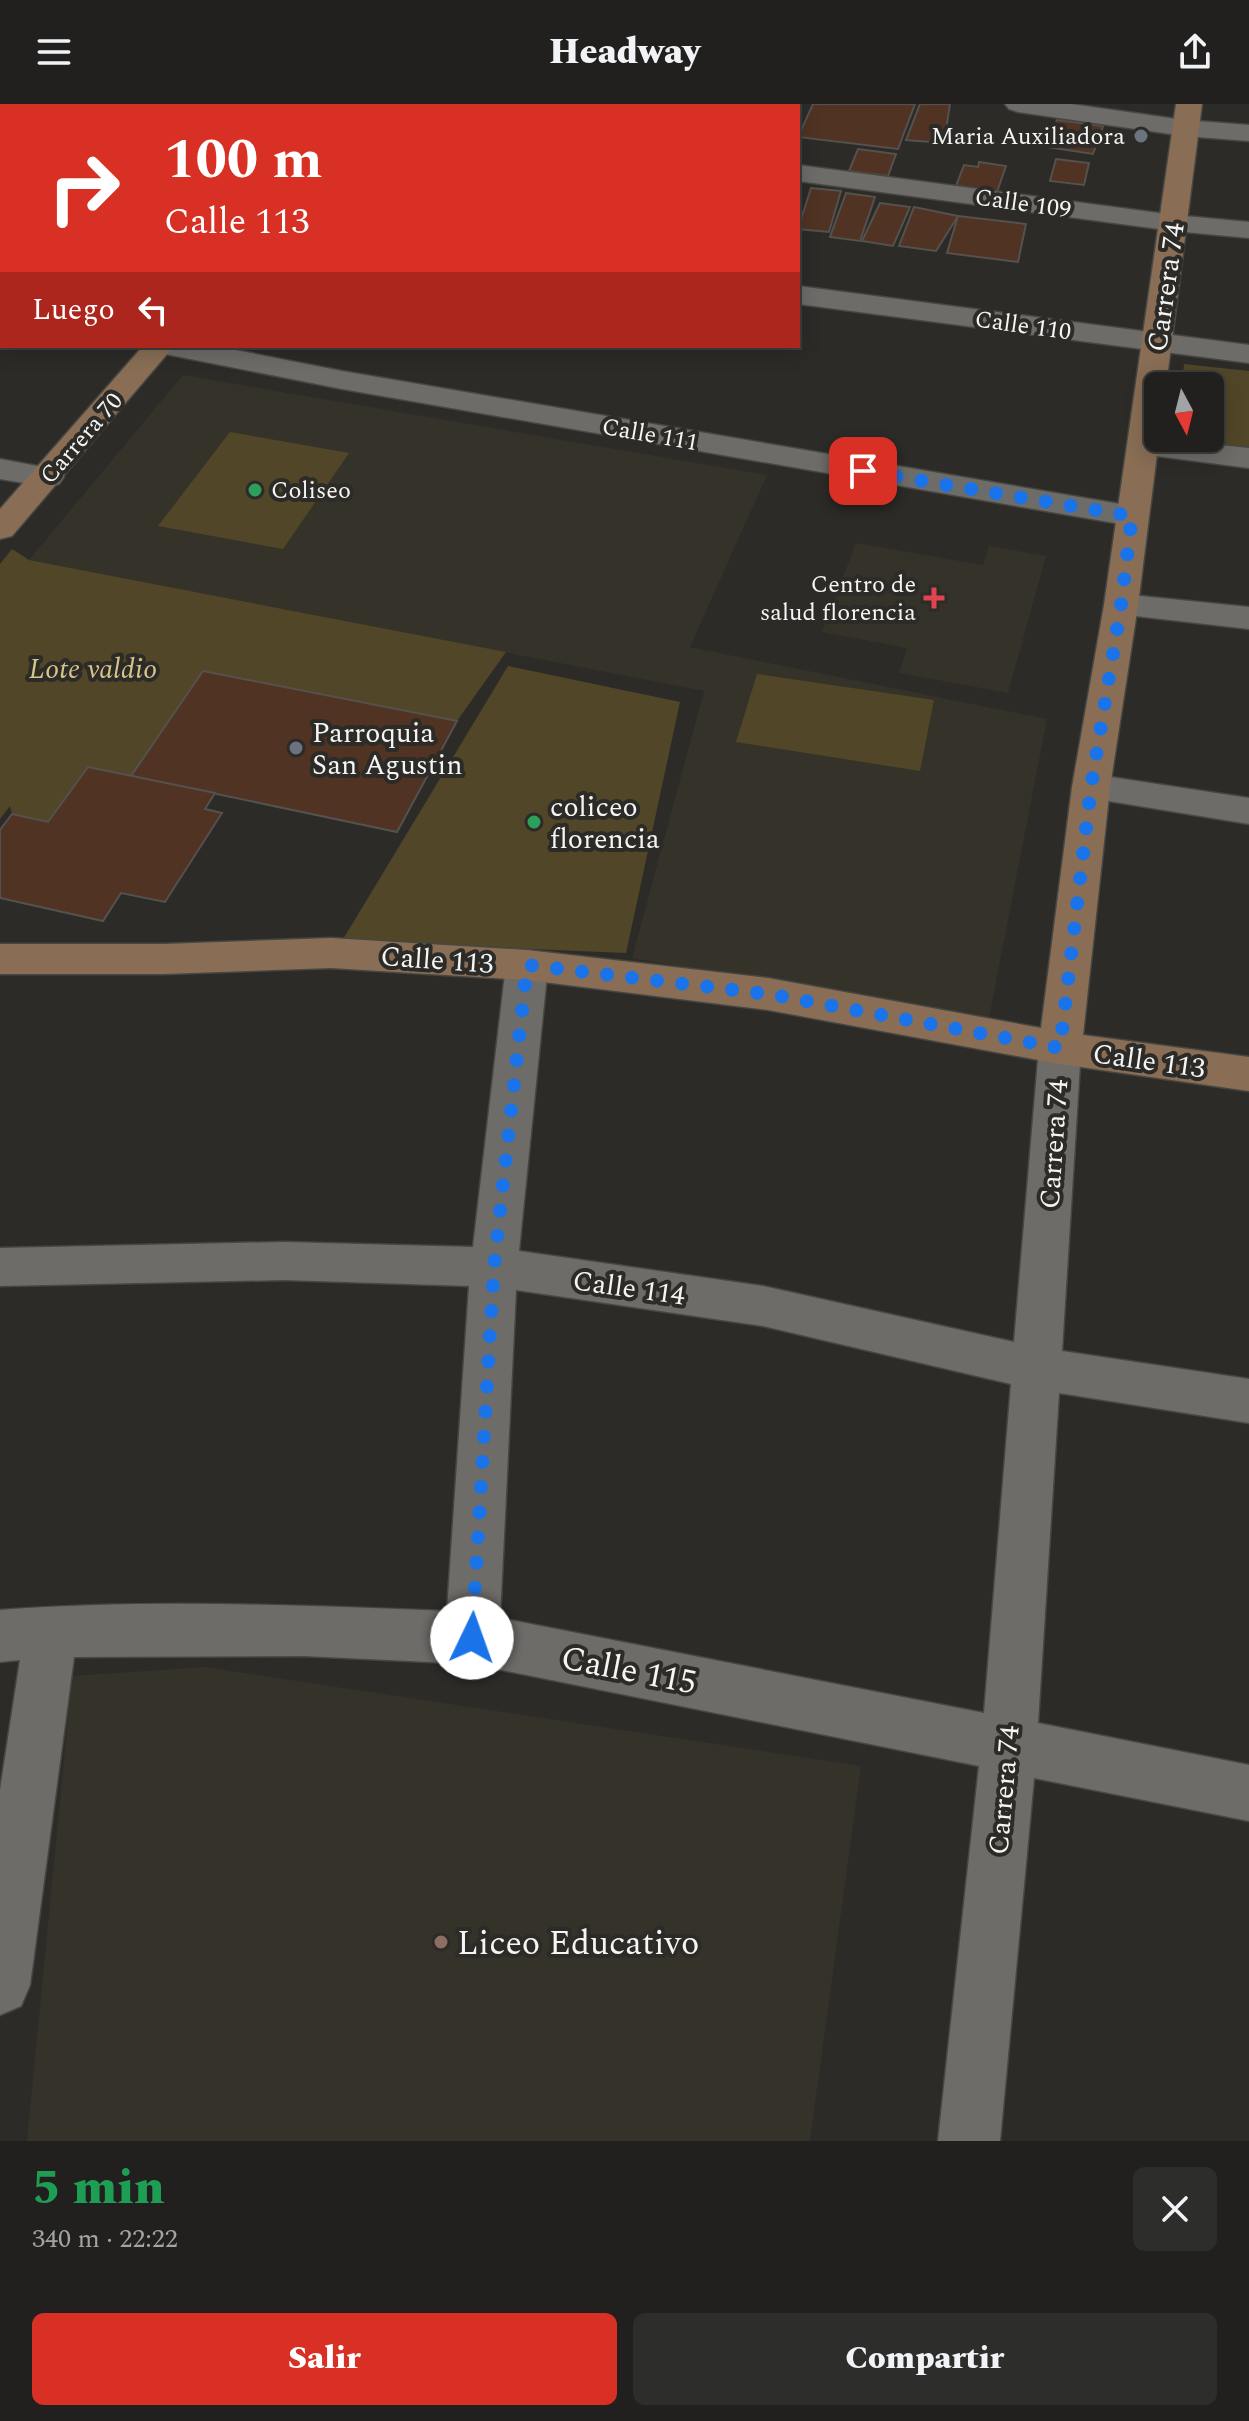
<!DOCTYPE html>
<html lang="es">
<meta charset="utf-8">
<style>
body{margin:0;font-family:Spectral,serif;background:#2d2d2b;color:#f1f3f6;height:100vh;display:flex;flex-direction:column;font-size:30px;white-space:nowrap}
*{box-sizing:border-box;margin:0}
p{font-size:26px;color:#a2a3a4}
.icon{flex:none;width:44px;height:44px;fill:none;stroke:currentColor;stroke-width:2;stroke-linecap:round;stroke-linejoin:round}
.map{position:relative;height:2037px;overflow:hidden}
.panel{display:flex;flex-direction:column;background:#21201e;flex:1}
.panel>*{flex:none}
.top-card{position:absolute;left:0px;top:0px;width:800px;height:244px;box-shadow:0 4px 20px #0003,0 0 0 2px #3e3e3c;background:#d93025;color:#fff;overflow:hidden}
.needle{width:52px;rotate:173deg}
.controls{position:absolute;left:1144px;top:268px;display:grid;gap:16px}
.controls a{display:grid;place-items:center;width:80px;height:80px;border-radius:12px;background:#21201e;box-shadow:0 4px 20px #0003,0 0 0 2px #3e3e3c;font-size:40px}
.pin{position:absolute;display:grid;place-items:center;width:68px;height:68px;color:#fff;margin:-34px;border-radius:16px;box-shadow:0 4px 12px #0006}
.me{position:absolute;width:88px;margin:-44px;rotate:3deg;stroke-linejoin:round;filter:drop-shadow(0 0 6px #0008)}
.turn{display:flex;align-items:center;gap:28px;height:168px;padding:0 32px;font-size:36px}
.turn .icon{width:104px;height:104px;stroke-width:2.5}
.turn b{display:block;font-size:56px;line-height:68px}
.then{display:flex;align-items:center;height:76px;padding:0 32px;background:#0003;gap:16px;font-size:30px}
.round{display:grid;place-items:center;flex:none;width:84px;height:84px;border-radius:12px;background:#2d2d2b}
.head{display:flex;align-items:center;justify-content:space-between;height:136px;padding:0 32px}
h1{font-size:48px;font-weight:800;line-height:60px;color:#1e9e55}
.cta{display:flex;gap:16px;margin-top:auto;padding:16px 32px}
.cta a{flex:1;height:92px;border-radius:12px;background:#d93025;color:#fff;font-size:32px;font-weight:800;line-height:92px;text-align:center}
.cta a+a{background:#2d2d2b;color:#f1f3f6}
header{display:flex;justify-content:space-between;align-items:center;height:104px;padding:0 32px;background:#21201e;font-size:36px;font-weight:800}
.map>svg:first-child{display:block}
.built{fill:#353229}
.green{fill:#514728}
.building{fill:#503322;stroke:#54514f;stroke-width:2}
.lines{fill:none;stroke-linecap:round;stroke-linejoin:round}
.street-casing{stroke:#464643;stroke-width:3}
.secondary-casing{stroke:#464643;stroke-width:3}
.street{fill:#6d6c69;fill-rule:evenodd}
.secondary{fill:#896e55;fill-rule:evenodd}
.route{stroke:#1a73e8;stroke-width:14;stroke-dasharray:0 25.2}
.worship-dot{fill:#6b7280;stroke:#2c2b28;stroke-width:3}
.leisure-dot{fill:#2e9e5b;stroke:#2c2b28;stroke-width:3}
.health-dot{fill:#e0444e;stroke:#2c2b28;stroke-width:3}
.education-dot{fill:#8d6e63;stroke:#2c2b28;stroke-width:3}
.labels{text-anchor:middle;stroke-width:8;stroke-linejoin:round;paint-order:stroke}
.far-poi-label{font-size:24px;fill:#f5f5f3;stroke:#2c2b28;text-anchor:end}
.far-street-label{font-size:24px;fill:#f5f5f3;stroke:#2c2b28}
.street-label{font-size:28px;fill:#f5f5f3;stroke:#2c2b28}
.park-label{font-size:28px;font-style:italic;fill:#d8c488;stroke:#2c2b28}
.poi-label{font-size:28px;fill:#f5f5f3;stroke:#2c2b28;text-anchor:start}
.near-street-label{font-size:34px;fill:#f5f5f3;stroke:#2c2b28}
.near-poi-label{font-size:34px;fill:#f5f5f3;stroke:#2c2b28;text-anchor:start}
</style>
<header><svg class="icon" aria-label="menu" viewBox="0 0 24 24"><path d="M4 6h16M4 12h16M4 18h16"/></svg>Headway<svg class="icon" aria-label="share" viewBox="0 0 24 24"><path d="M12 15V3M7 8l5-5 5 5M5 13v7h14v-7"/></svg></header>
<div class="map">
<svg width="1249" height="2037" viewBox="0 0 1249 2037">
<rect width="100%" height="100%" fill="#2c2b28"/>
<g class="built">
<polygon points="183,271 767,371 690,543 1047,615 988,919 632,854 704,587 29,456"/>
<polygon points="856,439 983,461 989,442 1046,452 1008,589 899,569 907,544 822,528"/>
<polygon points="205,1563 861,1662 810,2037 27,2037 72,1572"/>
</g>
<g class="green">
<polygon points="1184,260 1249,267 1249,345 1179,338 1179,334 1210,334 1210,282 1182,282"/>
<polygon points="230,328 349,349 283,445 158,422"/>
<polygon points="12,445 29,456 506,548 457,617 203,567 131,672 82,672 48,718 12,710 10,702 0,715 0,460"/>
<polygon points="508,562 680,598 626,849 342,837"/>
<polygon points="757,570 934,596 920,667 736,638"/>
</g>
<g class="building">
<polygon points="813,0 915,0 898,45 798,33"/>
<polygon points="920,0 950,0 944,39 906,36"/>
<polygon points="1057,16 1103,22 1093,50 1047,43"/>
<polygon points="858,45 896,50 888,72 849,67"/>
<polygon points="1056,55 1089,59 1084,81 1050,77"/>
<polygon points="979,58 1006,62 997,88 956,82 964,61 978,63"/>
<polygon points="811,84 841,87 829,128 798,125"/>
<polygon points="846,89 875,93 860,137 830,133"/>
<polygon points="880,99 910,103 893,142 862,137"/>
<polygon points="914,103 958,112 936,147 899,142"/>
<polygon points="958,112 1026,120 1018,158 947,149"/>
<polygon points="203,567 457,617 397,728 131,672"/>
<polygon points="88,663 215,689 205,705 222,709 165,798 121,789 103,817 0,794 0,726 12,710 48,718"/>
</g>
<g class="lines">
<defs>
<g id="street">
<polygon points="331,0 375,0 377,2 333,2"/>
<polygon points="1005,0 1071,0 1184,16 1249,21 1249,37 1184,32 1018,8 1009,5"/>
<polygon points="798,61 1174,111 1249,118 1249,134 1174,127 798,77"/>
<polygon points="0,62 2,63 2,79 0,78"/>
<polygon points="798,182 1249,241 1249,259 798,200"/>
<rect x="0" y="203" width="2" height="18"/>
<polygon points="155,242 215,242 342,267 1132,402 1144,405 1148,412 1144,419 1132,422 342,285 170,251 159,248"/>
<polygon points="1144,333 1249,344 1249,364 1133,349 1128,342 1133,335"/>
<polygon points="0,355 59,366 64,373 59,380 48,383 0,375"/>
<polygon points="1121,490 1249,503 1249,525 1109,509 1104,501 1109,493"/>
<polygon points="1091,670 1249,694 1249,720 1078,692 1072,683 1078,674"/>
<path d="M527,846L542,850L548,861L519,1147L763,1182L1014,1238L1039,944L1045,932L1060,928L1075,932L1081,944L1062,1247L1249,1275V1319L1059,1289L1038,1619L1249,1661V1717L1034,1674L1000,2037H938L979,1662L472,1560L304,1552L74,1553L30,1881L21,1902L0,1911V1686L20,1556L0,1558V1506C148,1495 299,1501 447,1507L469,1182L284,1176L0,1182V1144L284,1138L473,1143L506,861L512,850ZM516,1186L763,1222L1011,1280L984,1609L500,1514Z"/>
</g>
<g id="secondary">
<polygon points="352,0 378,0 350,2"/>
<polygon points="1176,0 1202,0 1166,282 1158,282 1159,334 1138,501 1110,683 1083,931 1249,953 1249,987 1060,960 768,906 527,876 331,864 164,870 0,870 0,840 164,840 331,834 527,846 768,874 1041,924 1072,683 1104,501"/>
<polygon points="143,242 174,242 12,432 0,435 0,405"/>
</g>
</defs>
<use href="#street" class="street-casing"/>
<use href="#secondary" class="secondary-casing"/>
<use href="#street" class="street"/>
<use href="#secondary" class="secondary"/>
</g>
<g class="lines">
<polyline class="route" points="472,1534 494,1163 527,861 768,890 1060,944 1091,683 1121,501 1132,412 863,367"/>
</g>
<g class="worship-dot">
<circle cx="1141" cy="32" r="8"/>
<circle cx="296" cy="644" r="8"/>
</g>
<g class="leisure-dot">
<circle cx="255" cy="386" r="8"/>
<circle cx="534" cy="718" r="8"/>
</g>
<path class="health-dot" d="M930 482h8v8h8v8h-8v8h-8v-8h-8v-8h8z"/>
<circle class="education-dot" cx="441" cy="1838" r="8"/>
<g class="labels">
<g class="far-poi-label">
<text x="1125" y="40">Maria Auxiliadora</text>
<text x="271" y="394" text-anchor="start">Coliseo</text>
<text x="916" y="488">Centro de<tspan x="916" dy="28">salud florencia</tspan></text>
</g>
<g class="far-street-label">
<text transform="translate(1023 99) rotate(8)" y="8">Calle 109</text>
<text transform="translate(1023 221) rotate(8)" y="8">Calle 110</text>
<text transform="translate(650 330) rotate(10)" y="8">Calle 111</text>
<text transform="translate(81 334) rotate(-49)" y="8">Carrera 70</text>
</g>
<g class="street-label">
<text transform="translate(1165 183) rotate(-82)" y="10">Carrera 74</text>
<text transform="translate(437 855) rotate(4)" y="10">Calle 113</text>
<text transform="translate(1149 956) rotate(8)" y="10">Calle 113</text>
<text transform="translate(1053 1040) rotate(-86)" y="10">Carrera 74</text>
<text transform="translate(629 1183) rotate(8)" y="10">Calle 114</text>
<text transform="translate(1003 1686) rotate(-85)" y="10">Carrera 74</text>
</g>
<g class="park-label">
<text x="93" y="574">Lote valdio</text>
</g>
<g class="poi-label">
<text x="312" y="638">Parroquia<tspan x="312" dy="32">San Agustin</tspan></text>
<text x="550" y="712">coliceo<tspan x="550" dy="32">florencia</tspan></text>
</g>
<g class="near-street-label">
<text transform="translate(629 1565) rotate(11)" y="12">Calle 115</text>
</g>
<g class="near-poi-label">
<text x="457" y="1850">Liceo Educativo</text>
</g>
</g>
</svg>
<div class="controls">
<a><svg class="needle" viewBox="-14 -14 28 28"><path d="M0-13l5 13h-10z" fill="#e53935"/><path d="M0 13l5-13h-10z" fill="#a2a3a4"/></svg></a>
</div>
<div class="pin" style="left:863px;top:367px;background:#d93025"><svg class="icon" aria-label="arrive" viewBox="0 0 24 24"><path d="M6 21V4h12l-3 4 3 4H6"/></svg></div>
<svg class="me" style="left:472px;top:1534px" viewBox="-20 -20 40 40"><circle r="19" fill="#fff"/><path d="M0-13L10 11 0 6-10 11z" fill="#1a73e8"/></svg>
<div class="top-card">
<div class="turn"><svg class="icon" aria-label="right" viewBox="0 0 24 24"><path d="M7 20v-9h11M14 6l5 5-5 5"/></svg><div><b>100 m</b>Calle 113</div></div>
<div class="then">Luego<svg class="icon" aria-label="left" viewBox="0 0 24 24"><path d="M17 20v-9H6M10 6l-5 5 5 5"/></svg></div>
</div>
</div>
<section class="panel">
<div class="head"><div><h1>5 min</h1><p>340 m · 22:22</p></div><a class="round"><svg class="icon" aria-label="close" viewBox="0 0 24 24"><path d="M6 6l12 12M18 6L6 18"/></svg></a></div>
<div class="cta"><a>Salir</a><a>Compartir</a></div>
</section>
